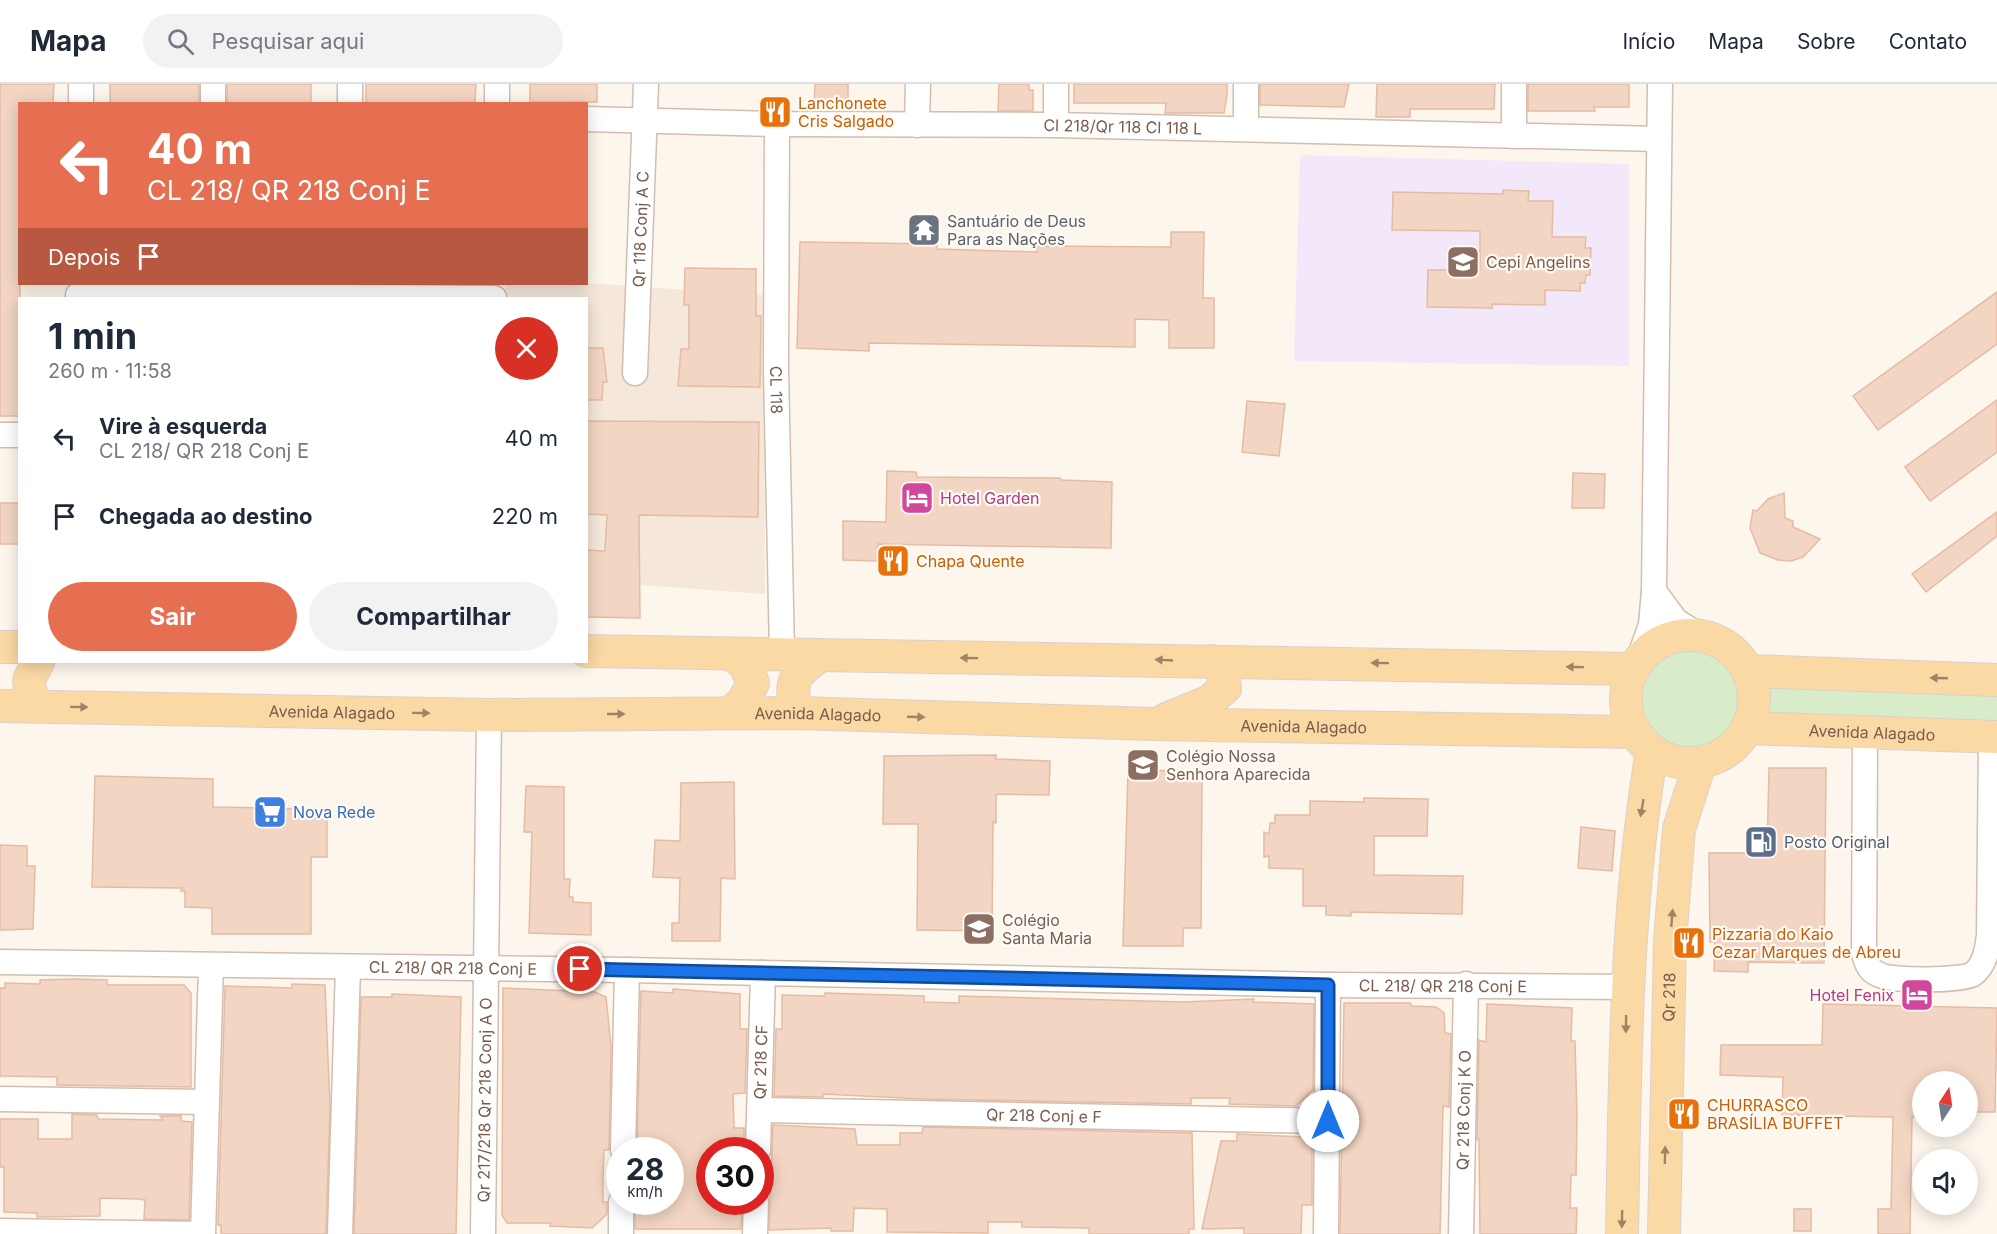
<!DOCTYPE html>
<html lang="pt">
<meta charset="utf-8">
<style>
body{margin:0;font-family:Inter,sans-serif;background:#f2f2f3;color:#1f2937;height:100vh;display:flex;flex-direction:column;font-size:22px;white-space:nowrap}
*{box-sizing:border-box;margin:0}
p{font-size:20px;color:#747a83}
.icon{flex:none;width:33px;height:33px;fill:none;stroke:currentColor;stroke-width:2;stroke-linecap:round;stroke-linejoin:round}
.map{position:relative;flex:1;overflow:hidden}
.sheet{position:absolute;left:18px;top:213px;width:570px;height:366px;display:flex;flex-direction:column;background:#fff;border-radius:0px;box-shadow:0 3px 15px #0003}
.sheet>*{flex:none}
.guide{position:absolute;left:18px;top:18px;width:570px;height:183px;border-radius:0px;box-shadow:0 3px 15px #0003;background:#e76f51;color:#fff;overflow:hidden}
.needle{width:39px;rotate:12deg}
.buttons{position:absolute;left:1912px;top:987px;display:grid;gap:12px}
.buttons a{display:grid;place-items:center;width:66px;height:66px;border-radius:50%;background:#fff;box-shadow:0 3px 15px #0003;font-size:30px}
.speed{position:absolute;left:606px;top:1053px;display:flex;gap:12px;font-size:30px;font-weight:700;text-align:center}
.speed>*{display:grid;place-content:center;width:78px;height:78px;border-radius:50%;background:#fff;box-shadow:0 3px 15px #0003;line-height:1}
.speed small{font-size:15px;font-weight:400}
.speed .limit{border:9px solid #d22;background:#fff;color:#111}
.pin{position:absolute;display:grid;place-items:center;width:51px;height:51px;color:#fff;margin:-26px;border:3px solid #fff;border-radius:50%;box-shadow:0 2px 6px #0007}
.me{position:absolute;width:66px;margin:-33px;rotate:0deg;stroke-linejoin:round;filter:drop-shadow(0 0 4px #0008)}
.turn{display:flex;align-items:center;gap:21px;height:126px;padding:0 30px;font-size:27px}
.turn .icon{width:78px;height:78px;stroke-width:2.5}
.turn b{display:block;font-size:42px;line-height:51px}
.then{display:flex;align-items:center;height:57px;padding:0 30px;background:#0003;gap:12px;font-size:22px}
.round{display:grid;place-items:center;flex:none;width:63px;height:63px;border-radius:32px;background:#f2f2f3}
.head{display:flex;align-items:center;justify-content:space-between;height:102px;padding:0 30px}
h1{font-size:36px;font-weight:700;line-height:45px}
.action{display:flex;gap:12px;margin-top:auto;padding:12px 30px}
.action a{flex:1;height:69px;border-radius:36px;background:#e76f51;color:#fff;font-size:24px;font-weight:700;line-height:69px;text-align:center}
.action a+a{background:#f2f2f3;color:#1f2937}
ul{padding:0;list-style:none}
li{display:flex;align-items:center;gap:18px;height:78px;padding:0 30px}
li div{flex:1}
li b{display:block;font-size:22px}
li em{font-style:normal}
header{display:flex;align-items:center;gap:36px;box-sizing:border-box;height:84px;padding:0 30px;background:#fff;border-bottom:2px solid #e0e1e3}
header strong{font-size:28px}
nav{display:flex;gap:33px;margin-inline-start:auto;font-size:21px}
.search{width:420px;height:54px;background:#f2f2f3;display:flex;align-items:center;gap:15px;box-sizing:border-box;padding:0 21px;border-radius:33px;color:#747a83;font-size:22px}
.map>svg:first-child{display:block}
.residential{fill:#f5e8da}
.education{fill:#f3e8fa}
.green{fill:#d8ecc9}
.building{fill:#f3d5c3;stroke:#e6bba3;stroke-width:1.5}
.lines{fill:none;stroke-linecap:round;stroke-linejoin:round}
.minor-casing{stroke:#d1beb0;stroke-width:27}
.major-casing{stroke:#dad1cd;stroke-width:34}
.minor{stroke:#fff;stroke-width:24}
.major{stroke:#fbd9a5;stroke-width:32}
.oneway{fill:#a18267}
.route-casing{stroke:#114b97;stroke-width:15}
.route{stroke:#1a73e8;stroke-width:10}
.labels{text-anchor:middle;stroke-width:4.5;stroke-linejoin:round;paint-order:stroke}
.food-label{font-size:16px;fill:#c56008;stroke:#fffaf3;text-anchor:start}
.street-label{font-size:16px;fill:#7a5c4d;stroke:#fffaf3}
.worship-label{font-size:16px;fill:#5b616d;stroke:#fffaf3;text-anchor:start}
.education-label{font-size:16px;fill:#785e54;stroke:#fffaf3;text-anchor:start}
.hotel-label{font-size:16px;fill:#b23c85;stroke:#fffaf3;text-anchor:start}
.shop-label{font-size:16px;fill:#366cbe;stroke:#fffaf3;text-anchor:start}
.service-label{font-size:16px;fill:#4e5e75;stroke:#fffaf3;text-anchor:start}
</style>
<header>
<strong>Mapa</strong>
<div class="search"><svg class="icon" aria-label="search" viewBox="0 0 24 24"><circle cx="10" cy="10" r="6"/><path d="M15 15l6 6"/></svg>Pesquisar aqui</div>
<nav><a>Início</a><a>Mapa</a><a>Sobre</a><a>Contato</a></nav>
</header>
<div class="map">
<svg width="1997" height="1150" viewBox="0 0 1997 1150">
<rect width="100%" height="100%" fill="#fdf6ec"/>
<polygon class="residential" points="587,199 764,211 765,510 587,497 586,214 505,214 505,200"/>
<polygon class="education" points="1300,71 1629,80 1629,282 1294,277"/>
<g class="green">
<circle cx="1692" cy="615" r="49"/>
<polygon points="1757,599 1997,607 1997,637 1756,633 1759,615"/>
</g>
<g class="building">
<polygon points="0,0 54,0 53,20 20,20 20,332 0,332"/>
<rect x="110" y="0" width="89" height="20"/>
<rect x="227" y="0" width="84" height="20"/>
<polygon points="366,0 476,0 475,18 366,20"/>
<rect x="530" y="0" width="67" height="18"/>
<polygon points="815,0 848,0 848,20 814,20"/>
<polygon points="999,0 1029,0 1029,6 1033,6 1033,27 998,27"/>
<polygon points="1074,0 1227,0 1227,11 1224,29 1165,29 1166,19 1074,19"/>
<polygon points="1260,0 1349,0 1344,23 1260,21"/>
<polygon points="1377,0 1495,0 1494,25 1410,25 1410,33 1376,33"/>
<polygon points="1528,0 1629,0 1629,23 1594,23 1595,27 1528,27"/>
<polygon points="1503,106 1529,107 1528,117 1553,117 1552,153 1586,153 1585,164 1591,164 1590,191 1586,191 1585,199 1580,199 1580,207 1545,206 1545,221 1492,220 1492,224 1427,223 1428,186 1480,186 1480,147 1392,146 1393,108 1503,110"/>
<polygon points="1171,148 1204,148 1203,214 1214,214 1214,264 1169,264 1169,236 1135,235 1135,263 869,259 869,267 797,264 800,158 937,160 937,165 1037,168 1037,162 1171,163"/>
<polygon points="685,184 756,185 756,232 761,232 760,303 678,302 681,265 689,265 689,221 684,221"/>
<polygon points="1997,208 1997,260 1878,346 1853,312"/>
<polygon points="586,264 603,264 607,298 603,298 602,316 586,316"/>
<polygon points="1997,316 1997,368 1930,417 1905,383"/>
<polygon points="1247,317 1285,320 1279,372 1242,368"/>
<polygon points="586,337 759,338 758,433 639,431 640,534 586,533 586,466 605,467 607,431 586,430"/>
<polygon points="887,387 916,388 917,393 1060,394 1062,396 1112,398 1111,464 878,460 878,477 843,476 843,437 886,438"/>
<polygon points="1573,389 1605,390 1604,424 1572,424"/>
<polygon points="1784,409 1785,434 1793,437 1793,443 1820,455 1803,473 1791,477 1778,476 1760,469 1750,444 1753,426 1757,427 1768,415"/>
<rect x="0" y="419" width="20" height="41"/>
<polygon points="1997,428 1997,452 1926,508 1912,490"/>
<polygon points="996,671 996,675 1050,677 1049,711 996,710 996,739 993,738 992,847 917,846 918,740 883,740 884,672"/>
<polygon points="1769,684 1826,684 1824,879 1748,878 1748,888 1714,887 1715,858 1710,858 1709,769 1767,769"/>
<polygon points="1128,686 1202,687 1201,844 1183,844 1183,862 1123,862"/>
<polygon points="95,692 213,695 213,723 312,725 311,733 327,733 327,773 311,773 311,850 212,850 212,824 185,823 185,807 181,807 182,804 92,803"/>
<polygon points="734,698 735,795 721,794 720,857 672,857 672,839 679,839 680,794 653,793 655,756 680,757 681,699"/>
<polygon points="526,702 564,703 564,795 570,795 569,813 573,813 573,818 591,819 591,851 529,849 532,748 524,748"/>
<polygon points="1364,714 1428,715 1427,752 1374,752 1374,791 1463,792 1462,830 1351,828 1351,832 1326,831 1326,822 1303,822 1303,785 1269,784 1269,772 1264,773 1264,748 1269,750 1270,739 1275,739 1275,731 1310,731 1310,717 1364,718"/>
<polygon points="1581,743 1615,747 1612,787 1578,784"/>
<polygon points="0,761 27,762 27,782 35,782 33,845 0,846"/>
<polygon points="75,895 107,896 107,901 184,901 191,909 191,1003 57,1001 57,993 0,992 0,904 5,904 5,899 40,900 40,896"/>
<polygon points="292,900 325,901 330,1024 326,1150 221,1150 221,1141 218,1141 225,902 292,904"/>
<polygon points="503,904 595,908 606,913 611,963 609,1066 604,1066 603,1094 603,1118 607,1118 607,1130 592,1144 550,1142 550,1139 507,1139 502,1131"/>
<polygon points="673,905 740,910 740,945 747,945 745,1009 733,1010 734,1044 744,1044 744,1061 732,1061 731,1066 710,1066 710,1118 742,1118 741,1145 635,1145 635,1118 670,1118 670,1066 637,1066 641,907 673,909"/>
<polygon points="825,909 924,912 924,918 959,919 959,912 1183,918 1254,915 1253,918 1314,920 1313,1006 1296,1022 1229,1020 1230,1014 1191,1014 1191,1020 923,1015 823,1010 823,1013 774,1012 776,945 782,945 782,911 824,912"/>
<polygon points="392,910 461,913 456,1150 354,1150 361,913 392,913"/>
<polygon points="1344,919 1410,919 1412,922 1436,923 1444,929 1445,949 1451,950 1449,1023 1443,1022 1440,1150 1340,1150"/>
<polygon points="1487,920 1572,924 1571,957 1575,957 1577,1034 1576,1091 1571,1091 1570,1124 1577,1124 1576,1150 1480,1150 1479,1055 1477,1056 1479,956 1486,958"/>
<polygon points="1823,920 1997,924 1995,1028 1968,1028 1968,998 1923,998 1923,1033 1912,1033 1910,1150 1878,1150 1878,1125 1891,1125 1893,1033 1782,1031 1783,993 1720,991 1721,961 1822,961"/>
<polygon points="72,1030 97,1031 98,1035 163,1036 160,1032 181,1032 181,1037 192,1038 189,1136 144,1135 145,1116 138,1115 100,1114 100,1132 37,1133 37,1129 4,1128 4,1083 0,1083 0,1035 38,1035 38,1055 72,1055"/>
<polygon points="773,1041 855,1045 857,1061 900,1061 900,1049 922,1049 923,1043 1192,1049 1194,1145 1189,1145 1189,1150 1089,1150 1089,1144 1022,1143 1022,1138 988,1138 988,1149 887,1148 887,1125 854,1124 853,1147 831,1147 831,1144 769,1146"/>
<polygon points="1237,1050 1305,1053 1312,1061 1312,1121 1302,1121 1301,1150 1244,1150 1244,1144 1202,1145 1221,1057 1237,1057"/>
<rect x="1794" y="1125" width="17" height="22"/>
</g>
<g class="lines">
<defs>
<g id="minor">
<polyline points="497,0 497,20"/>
<polyline points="81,20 81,0"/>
<polyline points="213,20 213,0"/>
<polyline points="350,20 350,0"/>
<path id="s1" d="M586,35L777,40L1056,41L1659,55"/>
<path id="s2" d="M777,40L776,285L782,570"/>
<polyline points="917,41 918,0"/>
<polyline points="1056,41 1056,0"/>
<polyline points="1246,45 1246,0"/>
<polyline points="1514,52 1514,0"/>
<polyline points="78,211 494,214"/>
<path id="s3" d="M635,289L646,0"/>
<polyline points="0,351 20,351"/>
<polyline points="1654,507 1676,537 1699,551"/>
<polyline points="1638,577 1651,541 1654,507 1660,0"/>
<path d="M1865,650L1864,870C1867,880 1869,887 1880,891C1891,897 1962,897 1973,890C1985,881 1987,866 1989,852L1991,653"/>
<path id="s4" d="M0,878L627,886L1328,901L1627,903"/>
<polyline points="0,1015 207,1018"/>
<path id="s5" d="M760,1026L1328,1037"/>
<polyline points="623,1066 627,886"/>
<path id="s6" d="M758,1066L763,889"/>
<polyline points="0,1147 203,1150"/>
<polyline points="203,1150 211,882"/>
<polyline points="340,1150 348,883"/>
<path id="s7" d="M483,1150L489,631"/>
<polyline points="621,1150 621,1118"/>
<polyline points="755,1150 756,1118"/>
<polyline points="1326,1150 1328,901"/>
<path id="s8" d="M1461,1150L1466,900"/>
</g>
<g id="major">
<circle cx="1690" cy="615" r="64"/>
<polyline points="0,563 20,563"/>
<polyline points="586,567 1633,585"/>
<polyline points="1749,587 1997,596"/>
<path id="s9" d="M0,622L489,631L796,629L1154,640L1635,648"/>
<polyline points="32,622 29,596 38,578"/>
<polyline points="729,629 743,618 753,599 744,579 730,570"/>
<path d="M796,629C789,597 794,589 821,571"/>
<polyline points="1166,635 1208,618 1225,604 1223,585 1211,577"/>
<path id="s10" d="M1748,644L1997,653"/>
<path d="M1622,1150C1625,988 1625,827 1652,667"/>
<path id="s11" d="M1664,1150L1670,857L1679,745L1700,679"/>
</g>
</defs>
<use href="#minor" class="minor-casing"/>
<use href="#major" class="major-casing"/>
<use href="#minor" class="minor"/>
<use href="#major" class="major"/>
</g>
<defs><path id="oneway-solid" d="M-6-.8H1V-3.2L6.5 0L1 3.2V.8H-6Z" transform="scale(1.5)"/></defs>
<g class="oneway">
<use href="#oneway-solid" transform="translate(969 574) rotate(-179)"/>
<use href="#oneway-solid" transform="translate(1164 576) rotate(-177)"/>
<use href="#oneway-solid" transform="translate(1380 579) rotate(-179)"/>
<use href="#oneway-solid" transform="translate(1575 583) rotate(-179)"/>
<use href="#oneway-solid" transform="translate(1939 594) rotate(-178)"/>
<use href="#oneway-solid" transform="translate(79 623) rotate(1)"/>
<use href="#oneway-solid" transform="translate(421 629) rotate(1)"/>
<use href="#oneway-solid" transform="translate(616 630)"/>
<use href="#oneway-solid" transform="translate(916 633) rotate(2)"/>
<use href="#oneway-solid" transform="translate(1642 724) rotate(100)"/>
<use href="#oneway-solid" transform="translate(1672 834) rotate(-85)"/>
<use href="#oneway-solid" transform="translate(1626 940) rotate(91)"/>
<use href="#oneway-solid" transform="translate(1665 1071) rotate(-89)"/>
<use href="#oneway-solid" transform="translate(1622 1135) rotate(91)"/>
</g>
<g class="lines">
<defs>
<polyline id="route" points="580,885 1328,901 1328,1037"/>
</defs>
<use href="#route" class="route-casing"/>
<use href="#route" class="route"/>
</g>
<defs>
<symbol id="restaurant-square" viewBox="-11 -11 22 22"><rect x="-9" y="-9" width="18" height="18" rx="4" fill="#e8710a" stroke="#fffaf3"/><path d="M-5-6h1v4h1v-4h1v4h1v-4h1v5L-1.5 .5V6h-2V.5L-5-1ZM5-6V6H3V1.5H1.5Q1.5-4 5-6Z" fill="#fff"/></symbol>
<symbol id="temple-square" viewBox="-11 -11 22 22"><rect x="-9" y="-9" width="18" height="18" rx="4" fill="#6b7280" stroke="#fffaf3"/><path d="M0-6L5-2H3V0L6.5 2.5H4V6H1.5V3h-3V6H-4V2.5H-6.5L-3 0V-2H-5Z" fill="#fff"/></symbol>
<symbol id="school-square" viewBox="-11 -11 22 22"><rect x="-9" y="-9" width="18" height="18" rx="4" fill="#8d6e63" stroke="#fffaf3"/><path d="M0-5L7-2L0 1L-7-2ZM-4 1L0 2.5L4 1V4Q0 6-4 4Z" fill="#fff"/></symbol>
<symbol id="hotel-square" viewBox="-11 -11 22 22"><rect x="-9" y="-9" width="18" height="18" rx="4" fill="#d1479c" stroke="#fffaf3"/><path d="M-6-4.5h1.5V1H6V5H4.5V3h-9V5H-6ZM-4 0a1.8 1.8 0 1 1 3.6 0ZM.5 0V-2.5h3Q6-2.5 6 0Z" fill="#fff"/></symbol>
<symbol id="university-square" viewBox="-11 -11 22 22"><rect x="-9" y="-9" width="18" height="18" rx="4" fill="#8d6e63" stroke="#fffaf3"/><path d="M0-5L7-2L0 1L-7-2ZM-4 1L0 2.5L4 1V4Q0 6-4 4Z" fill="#fff"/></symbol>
<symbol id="supermarket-square" viewBox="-11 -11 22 22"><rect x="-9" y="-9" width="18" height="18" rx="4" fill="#3f7fe0" stroke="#fffaf3"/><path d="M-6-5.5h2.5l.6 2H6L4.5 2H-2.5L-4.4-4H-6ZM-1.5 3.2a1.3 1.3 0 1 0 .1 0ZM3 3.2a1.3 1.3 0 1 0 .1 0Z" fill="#fff"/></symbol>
<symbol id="fuel-square" viewBox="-11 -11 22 22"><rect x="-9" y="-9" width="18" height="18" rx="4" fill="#5c6f8a" stroke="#fffaf3"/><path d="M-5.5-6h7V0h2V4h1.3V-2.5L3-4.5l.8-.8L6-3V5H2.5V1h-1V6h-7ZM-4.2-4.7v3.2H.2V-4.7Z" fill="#fff"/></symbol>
</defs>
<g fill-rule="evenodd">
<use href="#restaurant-square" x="756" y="9" width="38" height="38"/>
<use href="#temple-square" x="905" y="127" width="38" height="38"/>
<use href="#school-square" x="1444" y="159" width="38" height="38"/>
<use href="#hotel-square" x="898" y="395" width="38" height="38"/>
<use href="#restaurant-square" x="874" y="458" width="38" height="38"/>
<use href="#university-square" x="1124" y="662" width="38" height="38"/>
<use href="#supermarket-square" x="251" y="709" width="38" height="38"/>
<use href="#fuel-square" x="1742" y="739" width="38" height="38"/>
<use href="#university-square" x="960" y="826" width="38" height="38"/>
<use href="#restaurant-square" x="1670" y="840" width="38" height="38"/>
<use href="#hotel-square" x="1898" y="892" width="38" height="38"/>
<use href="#restaurant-square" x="1665" y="1011" width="38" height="38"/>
</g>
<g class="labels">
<g class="food-label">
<text x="798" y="25">Lanchonete<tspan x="798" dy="18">Cris Salgado</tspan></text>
<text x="916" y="483">Chapa Quente</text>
<text x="1712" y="856">Pizzaria do Kaio<tspan x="1712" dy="18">Cezar Marques de Abreu</tspan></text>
<text x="1707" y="1027">CHURRASCO<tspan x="1707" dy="18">BRASÍLIA BUFFET</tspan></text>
</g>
<g class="street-label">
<text dy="6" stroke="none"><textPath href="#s1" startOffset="537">Cl 218/Qr 118 Cl 118 L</textPath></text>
<text dy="6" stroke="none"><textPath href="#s3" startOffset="144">Qr 118 Conj A C</textPath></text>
<text dy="6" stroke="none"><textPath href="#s2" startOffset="266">CL 118</textPath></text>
<text dy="6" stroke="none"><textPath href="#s9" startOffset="332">Avenida Alagado</textPath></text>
<text dy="6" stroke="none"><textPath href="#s9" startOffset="818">Avenida Alagado</textPath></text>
<text dy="6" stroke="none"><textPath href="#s9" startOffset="1304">Avenida Alagado</textPath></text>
<text dy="6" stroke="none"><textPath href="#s10" startOffset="124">Avenida Alagado</textPath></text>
<text dy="6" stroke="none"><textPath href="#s4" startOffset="453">CL 218/ QR 218 Conj E</textPath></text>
<text dy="6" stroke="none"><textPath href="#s4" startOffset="1443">CL 218/ QR 218 Conj E</textPath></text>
<text dy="6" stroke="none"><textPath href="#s11" startOffset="237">Qr 218</textPath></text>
<text dy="6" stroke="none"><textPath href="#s6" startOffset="88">Qr 218 CF</textPath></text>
<text dy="6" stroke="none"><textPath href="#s7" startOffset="134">Qr 217/218 Qr 218 Conj A O</textPath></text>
<text dy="6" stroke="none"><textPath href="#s8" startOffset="124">Qr 218 Conj K O</textPath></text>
<text dy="6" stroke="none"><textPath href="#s5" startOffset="284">Qr 218 Conj e F</textPath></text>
</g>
<g class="worship-label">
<text x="947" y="143">Santuário de Deus<tspan x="947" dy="18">Para as Nações</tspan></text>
</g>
<g class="education-label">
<text x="1486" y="184">Cepi Angelins</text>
<text x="1166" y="678">Colégio Nossa<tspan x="1166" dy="18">Senhora Aparecida</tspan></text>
<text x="1002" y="842">Colégio<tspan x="1002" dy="18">Santa Maria</tspan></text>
</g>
<g class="hotel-label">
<text x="940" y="420">Hotel Garden</text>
<text x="1894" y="917" text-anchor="end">Hotel Fenix</text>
</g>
<g class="shop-label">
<text x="293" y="734">Nova Rede</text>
</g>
<g class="service-label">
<text x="1784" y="764">Posto Original</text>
</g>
</g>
</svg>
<div class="buttons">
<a><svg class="needle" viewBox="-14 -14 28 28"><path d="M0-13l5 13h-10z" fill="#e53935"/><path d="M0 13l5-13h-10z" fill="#747a83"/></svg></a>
<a><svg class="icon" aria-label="sound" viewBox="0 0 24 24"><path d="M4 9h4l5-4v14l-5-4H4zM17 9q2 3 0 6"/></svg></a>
</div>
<div class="speed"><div>28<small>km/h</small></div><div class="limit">30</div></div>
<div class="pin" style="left:580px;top:885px;background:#d93025"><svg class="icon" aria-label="arrive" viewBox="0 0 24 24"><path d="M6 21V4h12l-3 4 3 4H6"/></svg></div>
<svg class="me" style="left:1328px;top:1037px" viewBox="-20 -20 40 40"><circle r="19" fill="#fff"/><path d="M0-13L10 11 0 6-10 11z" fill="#1a73e8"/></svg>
<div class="guide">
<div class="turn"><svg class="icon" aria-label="left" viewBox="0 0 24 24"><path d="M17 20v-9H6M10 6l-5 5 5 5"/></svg><div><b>40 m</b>CL 218/ QR 218 Conj E</div></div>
<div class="then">Depois<svg class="icon" aria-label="arrive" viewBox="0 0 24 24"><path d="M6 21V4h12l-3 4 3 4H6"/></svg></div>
</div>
<section class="sheet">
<div class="head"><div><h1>1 min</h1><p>260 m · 11:58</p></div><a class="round" style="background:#d93025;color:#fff"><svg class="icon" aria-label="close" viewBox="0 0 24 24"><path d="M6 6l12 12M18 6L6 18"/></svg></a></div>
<ul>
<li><svg class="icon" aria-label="left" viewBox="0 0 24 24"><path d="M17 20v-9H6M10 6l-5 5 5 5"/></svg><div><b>Vire à esquerda</b><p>CL 218/ QR 218 Conj E</p></div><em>40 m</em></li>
<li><svg class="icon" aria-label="arrive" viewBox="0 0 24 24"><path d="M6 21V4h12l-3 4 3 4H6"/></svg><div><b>Chegada ao destino</b></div><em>220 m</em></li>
</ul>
<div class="action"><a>Sair</a><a>Compartilhar</a></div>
</section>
</div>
